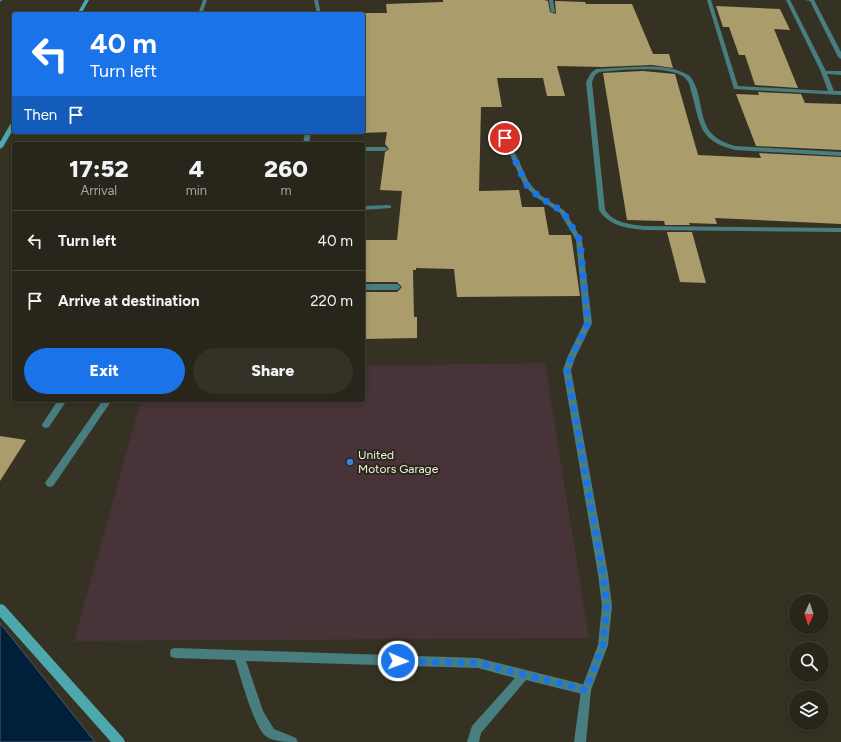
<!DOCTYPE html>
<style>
body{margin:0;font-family:Figtree,sans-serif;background:#343227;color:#f1f3f6;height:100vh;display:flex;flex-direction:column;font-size:15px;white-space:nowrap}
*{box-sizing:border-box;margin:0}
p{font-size:13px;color:#a5a5a2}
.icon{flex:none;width:22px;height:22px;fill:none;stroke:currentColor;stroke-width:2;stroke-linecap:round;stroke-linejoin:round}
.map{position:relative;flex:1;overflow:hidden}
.side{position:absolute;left:12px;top:142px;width:353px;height:260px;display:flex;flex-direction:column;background:#28261a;border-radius:4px;box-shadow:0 2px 6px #0003,0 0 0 1px #444339}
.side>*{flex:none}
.hud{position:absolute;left:12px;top:12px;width:353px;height:122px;border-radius:4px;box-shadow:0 2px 6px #0003,0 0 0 1px #444339;background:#1a73e8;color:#fff;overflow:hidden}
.needle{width:26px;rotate:183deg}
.controls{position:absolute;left:789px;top:594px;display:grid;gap:8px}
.controls a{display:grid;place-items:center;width:40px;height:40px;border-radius:50%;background:#28261a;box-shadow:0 2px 6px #0003,0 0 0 1px #444339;font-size:20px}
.pin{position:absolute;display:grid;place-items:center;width:34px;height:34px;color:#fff;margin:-17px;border:2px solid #fff;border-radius:50%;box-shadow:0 1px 4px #0007}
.me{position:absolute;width:44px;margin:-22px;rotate:92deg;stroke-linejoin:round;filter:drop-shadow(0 0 3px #0008)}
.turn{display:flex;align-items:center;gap:14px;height:84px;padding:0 12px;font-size:18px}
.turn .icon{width:52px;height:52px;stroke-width:2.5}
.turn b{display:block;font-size:28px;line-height:34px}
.then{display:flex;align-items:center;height:38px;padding:0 12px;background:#0003;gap:8px;font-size:15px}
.eta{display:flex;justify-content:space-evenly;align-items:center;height:68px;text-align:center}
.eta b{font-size:24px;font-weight:800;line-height:28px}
.cta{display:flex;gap:8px;margin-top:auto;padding:8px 12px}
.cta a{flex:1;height:46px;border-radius:24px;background:#1a73e8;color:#fff;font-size:16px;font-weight:800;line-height:46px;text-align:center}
.cta a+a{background:#343227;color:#f1f3f6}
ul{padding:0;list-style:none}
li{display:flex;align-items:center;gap:12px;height:60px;padding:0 12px;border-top:1px solid #444339}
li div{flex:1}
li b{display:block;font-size:15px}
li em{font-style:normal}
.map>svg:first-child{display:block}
.commercial{fill:#473338}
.water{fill:#001f3b;stroke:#495d6e}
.building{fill:#aa9c6b}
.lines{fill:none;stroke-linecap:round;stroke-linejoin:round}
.lane{fill:#487e80;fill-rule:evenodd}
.street{fill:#487e80;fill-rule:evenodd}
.secondary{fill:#4ca8ad;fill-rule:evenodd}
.route{stroke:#1a73e8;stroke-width:7;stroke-dasharray:0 12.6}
.shop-dot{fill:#3f7fe0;stroke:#2c281a;stroke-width:1.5}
.labels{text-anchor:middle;stroke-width:4;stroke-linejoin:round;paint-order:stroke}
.poi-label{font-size:12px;fill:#f2efe6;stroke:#2c281a;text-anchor:start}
</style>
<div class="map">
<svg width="841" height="742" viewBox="0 0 841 742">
<rect width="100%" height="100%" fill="#363223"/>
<polygon class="commercial" points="545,363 589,638 74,641 141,400 363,400 363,366"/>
<polygon class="water" points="0,623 95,742 0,742"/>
<g class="building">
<polygon points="443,0 544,0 548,1 550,12 555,14 556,13 555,1 585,2 586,4 632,4 653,54 669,54 673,68 652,65 602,67 557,66 565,96 547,96 543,78 497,78 502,107 481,107 479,191 519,190 522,207 544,207 549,235 571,235 580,296 457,297 454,269 416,268 416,270 413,270 414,317 417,317 417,338 363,339 363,292 397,292 402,287 397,282 363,282 363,240 397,240 402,191 380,190 385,152 389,149 385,144 387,132 363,133 363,13 387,13 386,4 443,2"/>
<polygon points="716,6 780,9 790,30 774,29 798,88 755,85 745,55 739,55 729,27 723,27"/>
<polygon points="643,71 675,74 698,155 761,158 759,153 841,157 841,224 715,218 717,224 689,223 690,225 665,225 664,221 627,220 603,73"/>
<polygon points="758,92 801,94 805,103 841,104 841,150 756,146 736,94 759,95"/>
<polygon points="667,232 692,232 706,283 680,282"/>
<polygon points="0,436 26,440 0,481"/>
</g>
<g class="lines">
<g class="lane">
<polygon points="707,0 711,0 738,86 828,91 821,72 786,0 790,0 826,71 841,71 841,75 827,74 834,91 841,91 841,95 734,89"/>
<polygon points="805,0 814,0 841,52 841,59 838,57 810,1"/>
<path d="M630,67C648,66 672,65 688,75C693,78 695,85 697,90C705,120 701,136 735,146L841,152V156L735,150C697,140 701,124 691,91C690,86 689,81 684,77C668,65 620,70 599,72L595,75L592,82L605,210C614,223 629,224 644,226L841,228V232L644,230C626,228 609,226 599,210L586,82L591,73L596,69Z"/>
<polygon points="389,205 391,206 391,208 363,210 363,206"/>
<path d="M175,648L478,658L590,686L591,690L590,694L586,695L526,680L481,733L479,742H467L472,726L515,678L478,668L246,661L263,711L274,729L296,738L298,742C287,742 276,742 267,737C254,729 241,677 235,660L175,658L171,657L170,653L171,649Z"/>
</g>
<g class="street">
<polygon points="0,0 3,0 0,2"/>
<polygon points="203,0 207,0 202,14 198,14"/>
<polygon points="314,0 318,0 321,14 317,14"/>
<polygon points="549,0 553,0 555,13 551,12"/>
<polygon points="305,132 311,132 309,144 303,144"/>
<polygon points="505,136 508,138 529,183 540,195 565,211 582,240 592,323 575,358 571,370 608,574 612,606 608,645 591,690 586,742 574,742 581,690 598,645 602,606 598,574 563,370 567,358 584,323 576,240 560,213 536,197 524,185 502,138"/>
<polygon points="363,147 385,147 388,149 385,151 363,151"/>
<polygon points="363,284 397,284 401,287 397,290 363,290"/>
<polygon points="58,400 67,400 49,427 46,428 43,427 42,425 43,423"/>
<polygon points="103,400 112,400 53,486 50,487 47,486 45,483 47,480"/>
</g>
<g class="secondary">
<polygon points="85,0 89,0 81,14 77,14"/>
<polygon points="14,121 14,128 3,147 0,149 0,142 11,123"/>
<polygon points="0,604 4,605 123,738 125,742 111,742 0,617"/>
</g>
</g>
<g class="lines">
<path class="route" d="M398,661L478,663L586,690L603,645L607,606L603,574L567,370C571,353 582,339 588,323L580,240L563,212L538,196L526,184L505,138"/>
</g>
<circle class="shop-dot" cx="350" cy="462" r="4"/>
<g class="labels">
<g class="poi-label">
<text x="358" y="459">United<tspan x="358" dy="14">Motors Garage</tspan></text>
</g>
</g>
</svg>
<div class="controls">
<a><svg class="needle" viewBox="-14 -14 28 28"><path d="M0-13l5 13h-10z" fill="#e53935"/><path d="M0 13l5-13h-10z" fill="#a5a5a2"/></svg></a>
<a><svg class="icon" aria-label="search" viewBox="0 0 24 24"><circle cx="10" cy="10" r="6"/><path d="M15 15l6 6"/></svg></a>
<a><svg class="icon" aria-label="layers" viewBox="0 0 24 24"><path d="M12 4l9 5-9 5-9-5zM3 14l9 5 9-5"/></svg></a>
</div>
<div class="pin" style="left:505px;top:138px;background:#d93025"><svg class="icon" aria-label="arrive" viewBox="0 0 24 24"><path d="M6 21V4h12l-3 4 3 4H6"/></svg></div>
<svg class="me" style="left:398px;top:661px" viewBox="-20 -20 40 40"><circle r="17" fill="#1a73e8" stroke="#fff" stroke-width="3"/><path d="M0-11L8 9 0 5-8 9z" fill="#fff"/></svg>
<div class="hud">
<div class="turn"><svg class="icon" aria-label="left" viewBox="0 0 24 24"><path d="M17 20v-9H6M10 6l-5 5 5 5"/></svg><div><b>40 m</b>Turn left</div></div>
<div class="then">Then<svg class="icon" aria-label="arrive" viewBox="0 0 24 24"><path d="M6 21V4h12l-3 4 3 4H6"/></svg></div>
</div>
<section class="side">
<div class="eta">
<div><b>17:52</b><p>Arrival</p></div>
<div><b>4</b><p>min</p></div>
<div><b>260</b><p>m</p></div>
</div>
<ul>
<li><svg class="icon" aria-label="left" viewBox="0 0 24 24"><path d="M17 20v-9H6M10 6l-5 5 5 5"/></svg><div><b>Turn left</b></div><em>40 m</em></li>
<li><svg class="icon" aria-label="arrive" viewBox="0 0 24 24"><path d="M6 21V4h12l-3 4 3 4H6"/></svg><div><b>Arrive at destination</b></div><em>220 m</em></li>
</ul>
<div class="cta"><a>Exit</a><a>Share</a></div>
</section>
</div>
